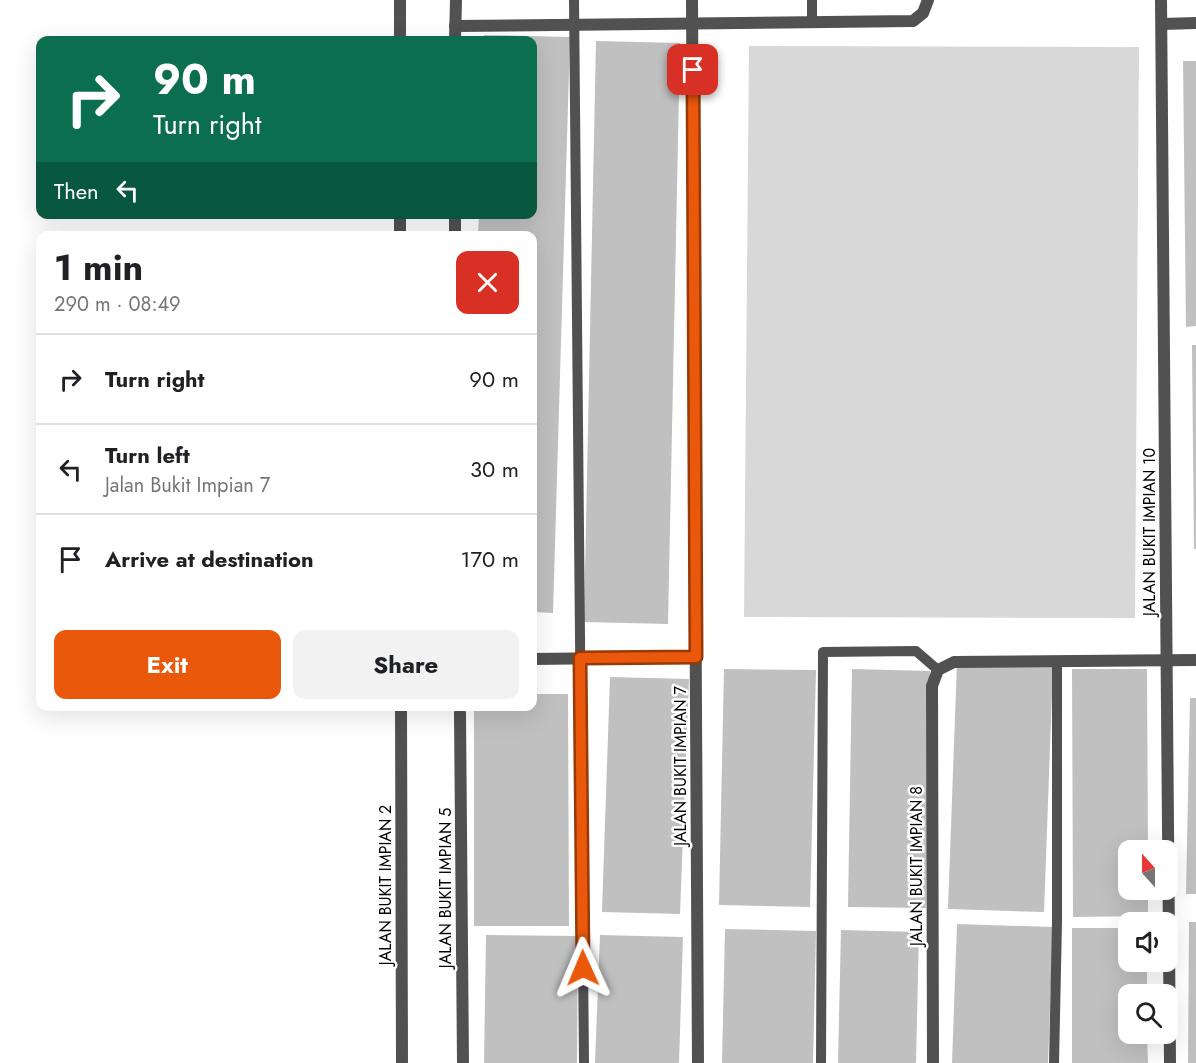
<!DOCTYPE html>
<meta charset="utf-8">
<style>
body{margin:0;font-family:Jost,sans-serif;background:#f2f2f2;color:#202124;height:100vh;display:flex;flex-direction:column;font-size:22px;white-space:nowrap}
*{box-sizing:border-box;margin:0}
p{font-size:20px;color:#757577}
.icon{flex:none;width:33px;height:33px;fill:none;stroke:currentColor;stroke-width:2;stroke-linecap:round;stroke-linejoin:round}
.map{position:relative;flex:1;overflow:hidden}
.drawer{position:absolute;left:36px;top:231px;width:501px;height:480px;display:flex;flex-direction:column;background:#fff;border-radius:12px;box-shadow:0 6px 24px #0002}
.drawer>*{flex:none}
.guide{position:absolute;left:36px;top:36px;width:501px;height:183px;border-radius:12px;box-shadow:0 6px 24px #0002;background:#0b6e4f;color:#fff;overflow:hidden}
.needle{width:39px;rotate:339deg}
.fabs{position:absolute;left:1118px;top:840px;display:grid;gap:12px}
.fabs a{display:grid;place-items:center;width:60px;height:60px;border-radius:12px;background:#fff;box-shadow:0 6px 24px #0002;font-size:30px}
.pin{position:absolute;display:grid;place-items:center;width:51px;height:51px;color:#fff;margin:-26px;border-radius:12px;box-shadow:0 3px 9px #0006}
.me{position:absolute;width:66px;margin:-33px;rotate:359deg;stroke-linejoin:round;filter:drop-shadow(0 0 4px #0008)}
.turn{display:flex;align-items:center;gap:21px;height:126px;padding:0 18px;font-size:27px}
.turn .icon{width:78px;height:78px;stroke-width:2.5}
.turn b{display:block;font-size:42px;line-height:51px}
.then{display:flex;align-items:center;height:57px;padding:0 18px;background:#0003;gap:12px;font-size:22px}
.round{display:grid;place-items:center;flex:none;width:63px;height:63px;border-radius:12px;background:#f2f2f2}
.head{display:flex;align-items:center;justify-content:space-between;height:102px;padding:0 18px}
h1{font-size:36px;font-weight:700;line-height:45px}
.button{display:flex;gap:12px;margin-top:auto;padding:12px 18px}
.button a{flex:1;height:69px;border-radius:12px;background:#ea580c;color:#fff;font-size:24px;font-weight:700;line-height:69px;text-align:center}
.button a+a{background:#f2f2f2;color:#202124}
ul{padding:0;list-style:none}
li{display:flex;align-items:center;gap:18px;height:90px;padding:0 18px;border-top:2px solid #e0e0e0}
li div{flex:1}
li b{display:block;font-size:22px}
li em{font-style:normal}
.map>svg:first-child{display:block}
.green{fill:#d8d8d8}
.building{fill:#c0c0c0}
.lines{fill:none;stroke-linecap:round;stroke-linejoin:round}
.service{stroke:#515151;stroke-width:10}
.minor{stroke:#515151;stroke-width:12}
.route-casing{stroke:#983908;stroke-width:15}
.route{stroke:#ea580c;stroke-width:10}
.labels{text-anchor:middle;stroke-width:5;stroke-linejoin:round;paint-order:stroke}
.street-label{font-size:16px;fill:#000;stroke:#fff}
</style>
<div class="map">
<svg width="1196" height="1063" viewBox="0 0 1196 1063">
<rect width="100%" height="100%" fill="#fff"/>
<polygon class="green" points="749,46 1139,47 1135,618 744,617"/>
<g class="building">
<polygon points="484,35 570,37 553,613 532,612 532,236 478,236 479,214 532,214 532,40 484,40"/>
<polygon points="596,41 680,43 668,624 584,622"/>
<polygon points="1183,61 1196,61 1196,326 1186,327"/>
<polygon points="1192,345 1196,345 1196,549 1194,549"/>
<polygon points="957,662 1053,665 1044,912 948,909"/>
<polygon points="724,669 816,670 810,907 719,905"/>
<polygon points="852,669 930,671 926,908 848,907"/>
<polygon points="1072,669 1147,669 1148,850 1128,850 1128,890 1148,890 1148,916 1073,917"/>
<polygon points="610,677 689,679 680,914 602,912"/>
<polygon points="532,694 568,694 569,926 474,926 474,706 532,706"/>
<polygon points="1190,698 1196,698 1196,894 1186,894"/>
<polygon points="1189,922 1196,922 1196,1063 1188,1063"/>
<polygon points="957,924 1053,927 1048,1063 952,1063"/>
<polygon points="1072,928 1128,928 1128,962 1147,962 1147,994 1128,994 1128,1034 1147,1034 1148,1063 1072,1063"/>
<polygon points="725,929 816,931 813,1063 722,1063"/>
<polygon points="841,930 919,932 916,1063 838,1063"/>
<polygon points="486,935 578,936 577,1063 484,1063"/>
<polygon points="600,935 683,937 679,1063 595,1063"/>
</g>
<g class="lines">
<g class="service">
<polyline points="574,0 584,1063"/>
<polyline points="812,0 812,22"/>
<polyline points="821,1063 823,652 916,651 938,670"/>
<polyline points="1054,1063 1057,922 1057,661"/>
</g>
<g class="minor">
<polyline points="400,0 400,40"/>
<polyline points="692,0 698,1063"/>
<polyline points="1161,0 1170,1063"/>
<polyline points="1162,24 1196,23"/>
<polyline points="455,26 913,21 923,13 928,0"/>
<polyline points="455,40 456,0"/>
<polyline points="400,214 400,236"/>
<polyline points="455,236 455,214"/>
<polyline points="532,659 696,657"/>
<polyline points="401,706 402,1063"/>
<polyline points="460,713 463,1063"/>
<polyline points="933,1063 932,686 938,670 954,662 1196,660"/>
</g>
</g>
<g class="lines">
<defs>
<polyline id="route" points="583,968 580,658 696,657 693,70"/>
</defs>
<use href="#route" class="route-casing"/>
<use href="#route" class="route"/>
</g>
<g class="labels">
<g class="street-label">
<text transform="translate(1149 532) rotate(-90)" y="6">JALAN BUKIT IMPIAN 10</text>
<text transform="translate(680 766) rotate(-90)" y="6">JALAN BUKIT IMPIAN 7</text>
<text transform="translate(916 866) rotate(-90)" y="6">JALAN BUKIT IMPIAN 8</text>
<text transform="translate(385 885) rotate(-90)" y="6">JALAN BUKIT IMPIAN 2</text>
<text transform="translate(445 888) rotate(-90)" y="6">JALAN BUKIT IMPIAN 5</text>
</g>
</g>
</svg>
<div class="fabs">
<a><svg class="needle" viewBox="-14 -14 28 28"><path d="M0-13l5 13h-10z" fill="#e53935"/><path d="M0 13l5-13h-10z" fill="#757577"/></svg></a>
<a><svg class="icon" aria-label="sound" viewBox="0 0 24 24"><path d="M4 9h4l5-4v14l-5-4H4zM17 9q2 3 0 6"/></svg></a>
<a><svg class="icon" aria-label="search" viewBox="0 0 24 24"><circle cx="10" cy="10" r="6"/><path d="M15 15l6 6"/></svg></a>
</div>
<div class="pin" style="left:693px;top:70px;background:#d93025"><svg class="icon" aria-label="arrive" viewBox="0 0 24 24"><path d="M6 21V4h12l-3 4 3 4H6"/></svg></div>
<svg class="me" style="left:583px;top:968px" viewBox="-20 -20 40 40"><path d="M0-17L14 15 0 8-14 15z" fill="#ea580c" stroke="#fff" stroke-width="4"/></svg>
<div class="guide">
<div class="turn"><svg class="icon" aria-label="right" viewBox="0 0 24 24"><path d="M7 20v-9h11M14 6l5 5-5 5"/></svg><div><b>90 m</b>Turn right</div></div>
<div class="then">Then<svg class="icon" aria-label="left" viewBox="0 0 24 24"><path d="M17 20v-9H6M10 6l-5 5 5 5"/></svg></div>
</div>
<section class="drawer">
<div class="head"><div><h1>1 min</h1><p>290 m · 08:49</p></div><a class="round" style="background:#d93025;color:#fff"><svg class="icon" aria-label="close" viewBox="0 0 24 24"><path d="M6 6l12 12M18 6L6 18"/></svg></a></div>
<ul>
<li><svg class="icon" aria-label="right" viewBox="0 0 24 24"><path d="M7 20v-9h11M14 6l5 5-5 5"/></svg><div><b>Turn right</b></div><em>90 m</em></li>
<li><svg class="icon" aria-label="left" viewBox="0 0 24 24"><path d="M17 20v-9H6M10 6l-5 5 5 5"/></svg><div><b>Turn left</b><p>Jalan Bukit Impian 7</p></div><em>30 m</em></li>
<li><svg class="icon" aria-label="arrive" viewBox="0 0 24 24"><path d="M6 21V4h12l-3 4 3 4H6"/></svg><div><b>Arrive at destination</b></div><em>170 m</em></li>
</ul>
<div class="button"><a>Exit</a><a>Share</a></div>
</section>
</div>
